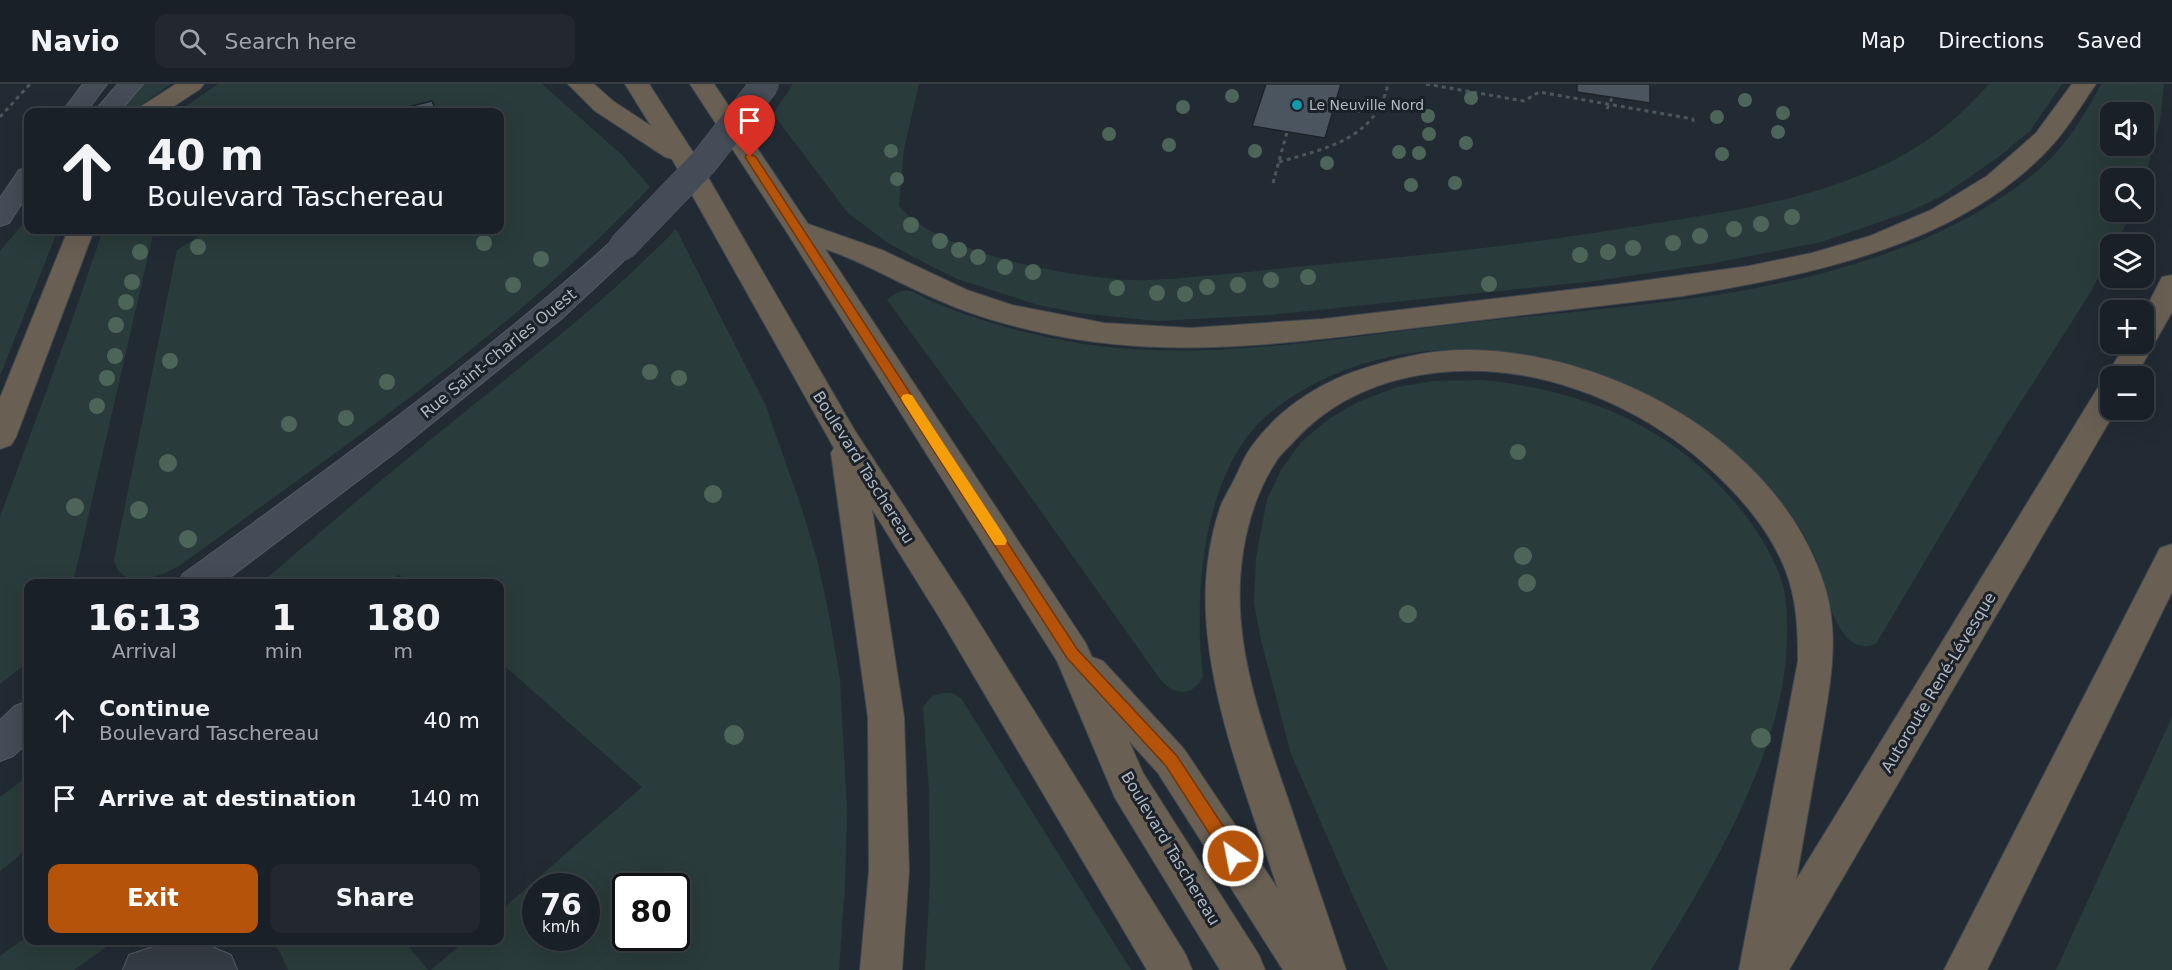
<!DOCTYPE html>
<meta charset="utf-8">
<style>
body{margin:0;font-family:"DejaVu Sans",sans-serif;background:#23282f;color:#f1f3f6;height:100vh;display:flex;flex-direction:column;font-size:22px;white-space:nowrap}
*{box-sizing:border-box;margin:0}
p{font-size:20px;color:#9fa3a7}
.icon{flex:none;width:33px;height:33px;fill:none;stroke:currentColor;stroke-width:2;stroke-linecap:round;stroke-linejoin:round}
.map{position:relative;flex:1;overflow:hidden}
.side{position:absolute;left:24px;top:495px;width:480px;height:366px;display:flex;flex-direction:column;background:#1a2027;border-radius:12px;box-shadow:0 6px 24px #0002,0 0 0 2px #383e44}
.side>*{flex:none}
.top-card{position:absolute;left:24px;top:24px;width:480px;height:126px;border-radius:12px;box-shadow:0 6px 24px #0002,0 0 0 2px #383e44;background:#1a2027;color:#f1f3f6;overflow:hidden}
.fabs{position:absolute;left:2100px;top:18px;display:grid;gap:12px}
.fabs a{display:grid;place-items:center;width:54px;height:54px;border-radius:12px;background:#1a2027;box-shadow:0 6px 24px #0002,0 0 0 2px #383e44;font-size:30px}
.speed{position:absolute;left:522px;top:789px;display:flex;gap:12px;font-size:30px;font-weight:700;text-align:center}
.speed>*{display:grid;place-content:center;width:78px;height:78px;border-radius:50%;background:#1a2027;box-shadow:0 6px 24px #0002,0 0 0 2px #383e44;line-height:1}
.speed small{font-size:15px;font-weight:400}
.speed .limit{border:3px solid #111;border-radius:9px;background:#fff;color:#111}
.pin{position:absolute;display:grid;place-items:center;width:51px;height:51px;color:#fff;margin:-62px -26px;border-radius:50% 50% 50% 0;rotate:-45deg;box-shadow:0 0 6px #0007}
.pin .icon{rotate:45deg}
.me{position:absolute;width:66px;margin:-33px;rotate:327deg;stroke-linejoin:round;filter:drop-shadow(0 0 4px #0008)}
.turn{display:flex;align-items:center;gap:21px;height:126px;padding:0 24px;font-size:27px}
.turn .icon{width:78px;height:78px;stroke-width:2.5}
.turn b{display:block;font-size:42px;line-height:51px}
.eta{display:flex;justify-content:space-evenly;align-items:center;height:102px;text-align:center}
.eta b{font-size:36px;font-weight:600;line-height:42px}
.cta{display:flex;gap:12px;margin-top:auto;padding:12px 24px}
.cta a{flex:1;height:69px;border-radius:12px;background:#b45309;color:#fff;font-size:24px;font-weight:600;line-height:69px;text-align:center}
.cta a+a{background:#23282f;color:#f1f3f6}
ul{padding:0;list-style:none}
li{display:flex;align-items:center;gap:18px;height:78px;padding:0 24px}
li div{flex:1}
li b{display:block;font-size:22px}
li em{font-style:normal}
header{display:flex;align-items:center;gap:36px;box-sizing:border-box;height:84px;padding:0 30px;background:#1a2027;border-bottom:2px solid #383e44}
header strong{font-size:28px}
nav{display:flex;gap:33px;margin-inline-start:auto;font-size:21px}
.search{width:420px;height:54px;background:#23282f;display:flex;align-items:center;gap:15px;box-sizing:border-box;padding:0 21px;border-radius:12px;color:#9fa3a7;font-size:22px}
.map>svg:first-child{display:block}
.green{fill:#293b3a;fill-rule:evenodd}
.building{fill:#4a555f;stroke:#1c232b;stroke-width:1.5}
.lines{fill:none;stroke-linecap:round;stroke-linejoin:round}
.street-casing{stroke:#525a62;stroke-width:2}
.secondary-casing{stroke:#525a62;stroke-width:2}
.highway-casing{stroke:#3f474f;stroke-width:2}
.path{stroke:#485859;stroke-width:3;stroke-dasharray:4 4;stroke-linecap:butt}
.street{fill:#353c45;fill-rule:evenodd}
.secondary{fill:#434c57;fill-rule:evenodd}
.highway{fill:#6a5f53;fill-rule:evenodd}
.secondary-bridge-casing{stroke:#525a62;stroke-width:29;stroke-linecap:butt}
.secondary-bridge{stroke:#434c57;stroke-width:28}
.tree{fill:#4d6559}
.route{fill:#b45309;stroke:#753606;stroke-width:1.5}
.slow{fill:#f59e0b}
.culture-dot{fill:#0f9aa8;stroke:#1a2129;stroke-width:2}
.labels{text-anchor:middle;stroke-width:6;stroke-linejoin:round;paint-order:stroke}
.far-poi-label{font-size:14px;fill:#afb7c1;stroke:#1a2129;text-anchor:start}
.street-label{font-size:16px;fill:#afb7c1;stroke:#1a2129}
</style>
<header>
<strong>Navio</strong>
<div class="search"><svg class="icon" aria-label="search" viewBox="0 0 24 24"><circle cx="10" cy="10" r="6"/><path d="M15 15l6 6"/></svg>Search here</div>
<nav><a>Map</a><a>Directions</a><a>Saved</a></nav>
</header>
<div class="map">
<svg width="2172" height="886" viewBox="0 0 2172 886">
<rect width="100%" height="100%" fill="#222b34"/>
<g class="green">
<polygon points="142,0 171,0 131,28 118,28"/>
<path d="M218,0H542L622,71L650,103C511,250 341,364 179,482C160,493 121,507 114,476L177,166L209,146H500V28H434L435,27L431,17L387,28H177Z"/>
<path d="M793,0H919L904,65L899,122C938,170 1070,193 1130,196C1159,197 1188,193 1217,191C1257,187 1297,183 1337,179C1442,170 1547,157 1651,140C1718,129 1785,120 1848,96C1908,74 1947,47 1989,0H2062L2030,47L2000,72L1942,112L1908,128L1822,158L1709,180L1595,197L1269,231L1157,237L1078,229L1038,221L957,195L925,179L888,159L848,129L773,30Z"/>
<path d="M2101,0H2164L2160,37L2144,98V94H2110V128H2132L2116,160H2110V172L2087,214L1998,354L1876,560C1865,565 1852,561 1845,551C1828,530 1825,498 1815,473C1799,435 1769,403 1740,374C1720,355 1696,340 1672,326C1569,265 1433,242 1322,296C1296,309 1270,325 1251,348C1201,409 1194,518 1203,593C1192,614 1173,611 1160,595L1013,388L887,216C893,211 901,205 910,207C918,209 926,215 933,218C945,223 958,228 970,232C1027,251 1089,264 1149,266C1258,270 1367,250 1475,238C1642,219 1825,214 1976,129C2002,114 2028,97 2050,75C2071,54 2087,27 2101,0ZM2110,28H2144V62H2110Z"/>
<polygon points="28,134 28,146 58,146 0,292 0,167"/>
<path d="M676,145L765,320L802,425L818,479L830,536L840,596L847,726L845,802L839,886H431L465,857L500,856V827L642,703L500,578V500L409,499L399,491L387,499H261C315,453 369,406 424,361C509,291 599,225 676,145ZM536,802H586V854H536ZM626,802H676V854H626Z"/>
<polygon points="103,146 154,146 73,499 28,500 28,578 0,600 0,433 67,251"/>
<path d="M1483,296C1566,304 1648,332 1709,391C1740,421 1766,454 1781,495C1787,512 1787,531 1787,549C1788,663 1709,791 1651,886H1388L1354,814L1291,670L1261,556L1254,519L1256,474L1267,415L1281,386L1301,358L1330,334L1360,317L1397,303L1434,297Z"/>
<polygon points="944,609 952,609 961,614 1131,886 925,886 930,799 929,706 923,623 932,612"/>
<polygon points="2172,633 2172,886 2056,886"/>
<polygon points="28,692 28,761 18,773 0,787 0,713"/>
<polygon points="28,852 28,856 115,857 74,886 0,886 0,872"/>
<polygon points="271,857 404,857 428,886 288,886 280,868"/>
</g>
<g class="building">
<polygon points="1266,0 1341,0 1325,54 1252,42"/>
<polygon points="1577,0 1650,0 1650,19 1577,8"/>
<polygon points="432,17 436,27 434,28 387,28"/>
</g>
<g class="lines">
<defs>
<polygon id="street" points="189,858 207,861 231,871 237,886 123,886 129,871 162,860"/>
<g id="secondary">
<polygon points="83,0 107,0 86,28 62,28"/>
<polygon points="118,0 143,0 119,28 94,28"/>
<polygon points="28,84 28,110 9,139 0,142 0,114 19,86"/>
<path d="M622,154L632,157L636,163L632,169L561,235L396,368L221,500H178L183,490C330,384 477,278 612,157Z"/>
<polygon points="28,617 28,658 13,672 0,677 0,636 15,622"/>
</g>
<g id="highway">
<polygon points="176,0 204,0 200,5 165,28 137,28 140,23"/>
<polygon points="568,0 594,0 613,17 651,42 625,0 649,0 698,76 855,347 965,516 1186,871 1192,886 1147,886 941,536 872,425 904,633 909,787 902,886 860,886 869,787 868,633 831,369 834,364 672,75 665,73 595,27"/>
<path d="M690,0H714L808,140L882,166L967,206L1012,221L1104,239L1191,244L1323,235L1619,200L1749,182L1812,169L1870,152L1931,126L1987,92L2036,49L2072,0H2096C2082,20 2069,42 2054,59C1964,161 1810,191 1683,212C1593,223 1503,233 1413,244C1291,259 1170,276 1048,250C1010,242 971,231 936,215C898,199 864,178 825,165L1085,558L1092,573L1103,577L1184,665L1278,805C1247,711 1201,598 1206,499C1207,477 1212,449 1219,427C1222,416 1230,405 1235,394C1240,384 1245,371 1252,362C1281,322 1325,295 1372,282C1404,272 1438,265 1472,266C1614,269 1779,360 1824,500C1842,555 1828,611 1819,666C1811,710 1804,753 1796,796L2099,302L2110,299L2106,292L2126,260H2144V228L2162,193L2172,191V228L2136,292H2110V326H2116L1789,886H1739L1798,577C1798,546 1797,515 1785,485C1772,452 1750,424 1725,399C1674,347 1608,310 1537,294C1452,276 1356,290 1295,356C1289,363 1280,370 1275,379C1253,413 1242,457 1240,497C1236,572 1264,646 1288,715C1307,772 1327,829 1346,886H1283L1158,689L1129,657L1143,689L1259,871L1265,886H1220L1115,714L1057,577L788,150Z"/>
<polygon points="68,146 94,146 16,353 11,361 0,365 0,314"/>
<polygon points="2172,460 2172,508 1987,886 1944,886 2160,464"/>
</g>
</defs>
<use href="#street" class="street-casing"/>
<use href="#secondary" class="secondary-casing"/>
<use href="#highway" class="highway-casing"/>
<g class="path">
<polyline points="1426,0 1524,17 1539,8 1693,35 1693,40"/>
<polyline points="1607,25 1612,14"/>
<polyline points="0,33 30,0"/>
<path d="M1279,78C1327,64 1376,55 1388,0"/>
<polyline points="1273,99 1287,48"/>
</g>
<use href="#street" class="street"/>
<use href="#secondary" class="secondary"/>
<use href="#highway" class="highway"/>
<defs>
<polyline id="secondary-bridge" points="622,163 703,79 765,0"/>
</defs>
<use href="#secondary-bridge" class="secondary-bridge-casing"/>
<use href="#secondary-bridge" class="secondary-bridge"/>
</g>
<g class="tree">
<circle cx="1232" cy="12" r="7"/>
<circle cx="1471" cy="14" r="7"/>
<circle cx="1745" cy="16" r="7"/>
<circle cx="1359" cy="22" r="7"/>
<circle cx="1183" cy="23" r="7"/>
<circle cx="1783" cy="29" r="7"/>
<circle cx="1428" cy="32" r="7"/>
<circle cx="1717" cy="33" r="7"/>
<circle cx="1778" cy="48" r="7"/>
<circle cx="1109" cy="50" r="7"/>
<circle cx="1429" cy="50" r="7"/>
<circle cx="1466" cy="59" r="7"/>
<circle cx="1169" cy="61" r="7"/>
<circle cx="891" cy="67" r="7"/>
<circle cx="1255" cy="67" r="7"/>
<circle cx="1399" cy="68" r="7"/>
<circle cx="1419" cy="69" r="7"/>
<circle cx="1722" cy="70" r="7"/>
<circle cx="1327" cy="79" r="7"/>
<circle cx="897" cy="95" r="7"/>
<circle cx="1455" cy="99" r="7"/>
<circle cx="1411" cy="101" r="7"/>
<circle cx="1792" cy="133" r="8"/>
<circle cx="1761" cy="140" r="8"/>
<circle cx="911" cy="141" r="8"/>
<circle cx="1734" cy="145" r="8"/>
<circle cx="1700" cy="152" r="8"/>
<circle cx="940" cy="157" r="8"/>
<circle cx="484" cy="159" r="8"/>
<circle cx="1673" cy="159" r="8"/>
<circle cx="198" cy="163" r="8"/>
<circle cx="1633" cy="164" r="8"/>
<circle cx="959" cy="166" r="8"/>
<circle cx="140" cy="168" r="8"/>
<circle cx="1608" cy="168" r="8"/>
<circle cx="1580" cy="171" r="8"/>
<circle cx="978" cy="173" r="8"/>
<circle cx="541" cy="175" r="8"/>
<circle cx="1005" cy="183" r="8"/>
<circle cx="1033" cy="188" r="8"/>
<circle cx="1308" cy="193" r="8"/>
<circle cx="1271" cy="196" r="8"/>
<circle cx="132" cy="198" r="8"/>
<circle cx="1489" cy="200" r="8"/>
<circle cx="513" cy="201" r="8"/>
<circle cx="1238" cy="201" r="8"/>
<circle cx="1207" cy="203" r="8"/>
<circle cx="1117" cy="204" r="8"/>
<circle cx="1157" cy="209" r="8"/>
<circle cx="1185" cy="210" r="8"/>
<circle cx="126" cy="218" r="8"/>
<circle cx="116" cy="241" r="8"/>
<circle cx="115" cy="272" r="8"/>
<circle cx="170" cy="277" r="8"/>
<circle cx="650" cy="288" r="8"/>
<circle cx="107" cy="294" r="8"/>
<circle cx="679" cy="294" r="8"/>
<circle cx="387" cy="298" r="8"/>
<circle cx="97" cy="322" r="8"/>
<circle cx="346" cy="334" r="8"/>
<circle cx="289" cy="340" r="8"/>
<circle cx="1518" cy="368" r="8"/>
<circle cx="168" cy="379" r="9"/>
<circle cx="713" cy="410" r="9"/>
<circle cx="75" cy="423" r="9"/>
<circle cx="139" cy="426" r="9"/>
<circle cx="188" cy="455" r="9"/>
<circle cx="1523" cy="472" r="9"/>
<circle cx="1527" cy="499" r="9"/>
<circle cx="1408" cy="530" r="9"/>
<circle cx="734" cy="651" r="10"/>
<circle cx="1761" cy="654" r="10"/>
</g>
<polygon class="route" points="747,70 750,70 756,73 1077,565 1177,672 1239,766 1241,772 1239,777 1233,780 1227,777 1166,682 1067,574 745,73"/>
<polygon class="slow" points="907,310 912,311 1005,453 1007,457 1005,461 995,461 903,318 901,314 903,311"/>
<circle class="culture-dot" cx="1297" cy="21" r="6"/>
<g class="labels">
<g class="far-poi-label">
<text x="1309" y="26">Le Neuville Nord</text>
</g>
<g class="street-label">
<text transform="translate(498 269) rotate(-39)" y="6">Rue Saint-Charles Ouest</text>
<text transform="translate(864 383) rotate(58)" y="6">Boulevard Taschereau</text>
<text transform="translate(1938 598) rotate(-59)" y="6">Autoroute René-Lévesque</text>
<text transform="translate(1171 764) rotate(59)" y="6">Boulevard Taschereau</text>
</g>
</g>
</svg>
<div class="fabs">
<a><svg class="icon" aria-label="sound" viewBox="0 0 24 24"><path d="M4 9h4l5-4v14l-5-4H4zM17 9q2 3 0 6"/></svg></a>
<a><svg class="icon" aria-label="search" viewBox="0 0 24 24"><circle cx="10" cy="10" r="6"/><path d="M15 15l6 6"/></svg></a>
<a><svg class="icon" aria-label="layers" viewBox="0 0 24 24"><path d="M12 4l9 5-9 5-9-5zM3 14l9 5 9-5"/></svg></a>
<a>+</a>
<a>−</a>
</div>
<div class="speed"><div>76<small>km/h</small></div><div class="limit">80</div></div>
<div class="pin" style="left:750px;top:73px;background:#d93025"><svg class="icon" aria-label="arrive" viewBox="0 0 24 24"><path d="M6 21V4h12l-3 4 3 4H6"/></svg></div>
<svg class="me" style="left:1233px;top:772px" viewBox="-20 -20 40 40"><circle r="17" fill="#b45309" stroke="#fff" stroke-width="3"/><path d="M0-11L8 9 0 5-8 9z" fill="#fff"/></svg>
<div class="top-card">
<div class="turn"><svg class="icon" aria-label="ahead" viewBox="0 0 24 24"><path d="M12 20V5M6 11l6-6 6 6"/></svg><div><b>40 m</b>Boulevard Taschereau</div></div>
</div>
<section class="side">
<div class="eta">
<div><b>16:13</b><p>Arrival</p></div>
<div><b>1</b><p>min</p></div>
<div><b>180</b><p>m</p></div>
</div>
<ul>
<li><svg class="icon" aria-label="ahead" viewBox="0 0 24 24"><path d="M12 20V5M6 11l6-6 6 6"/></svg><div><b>Continue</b><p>Boulevard Taschereau</p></div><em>40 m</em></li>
<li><svg class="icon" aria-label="arrive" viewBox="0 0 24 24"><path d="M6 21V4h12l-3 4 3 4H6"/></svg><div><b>Arrive at destination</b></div><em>140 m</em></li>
</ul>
<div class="cta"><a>Exit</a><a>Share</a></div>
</section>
</div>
